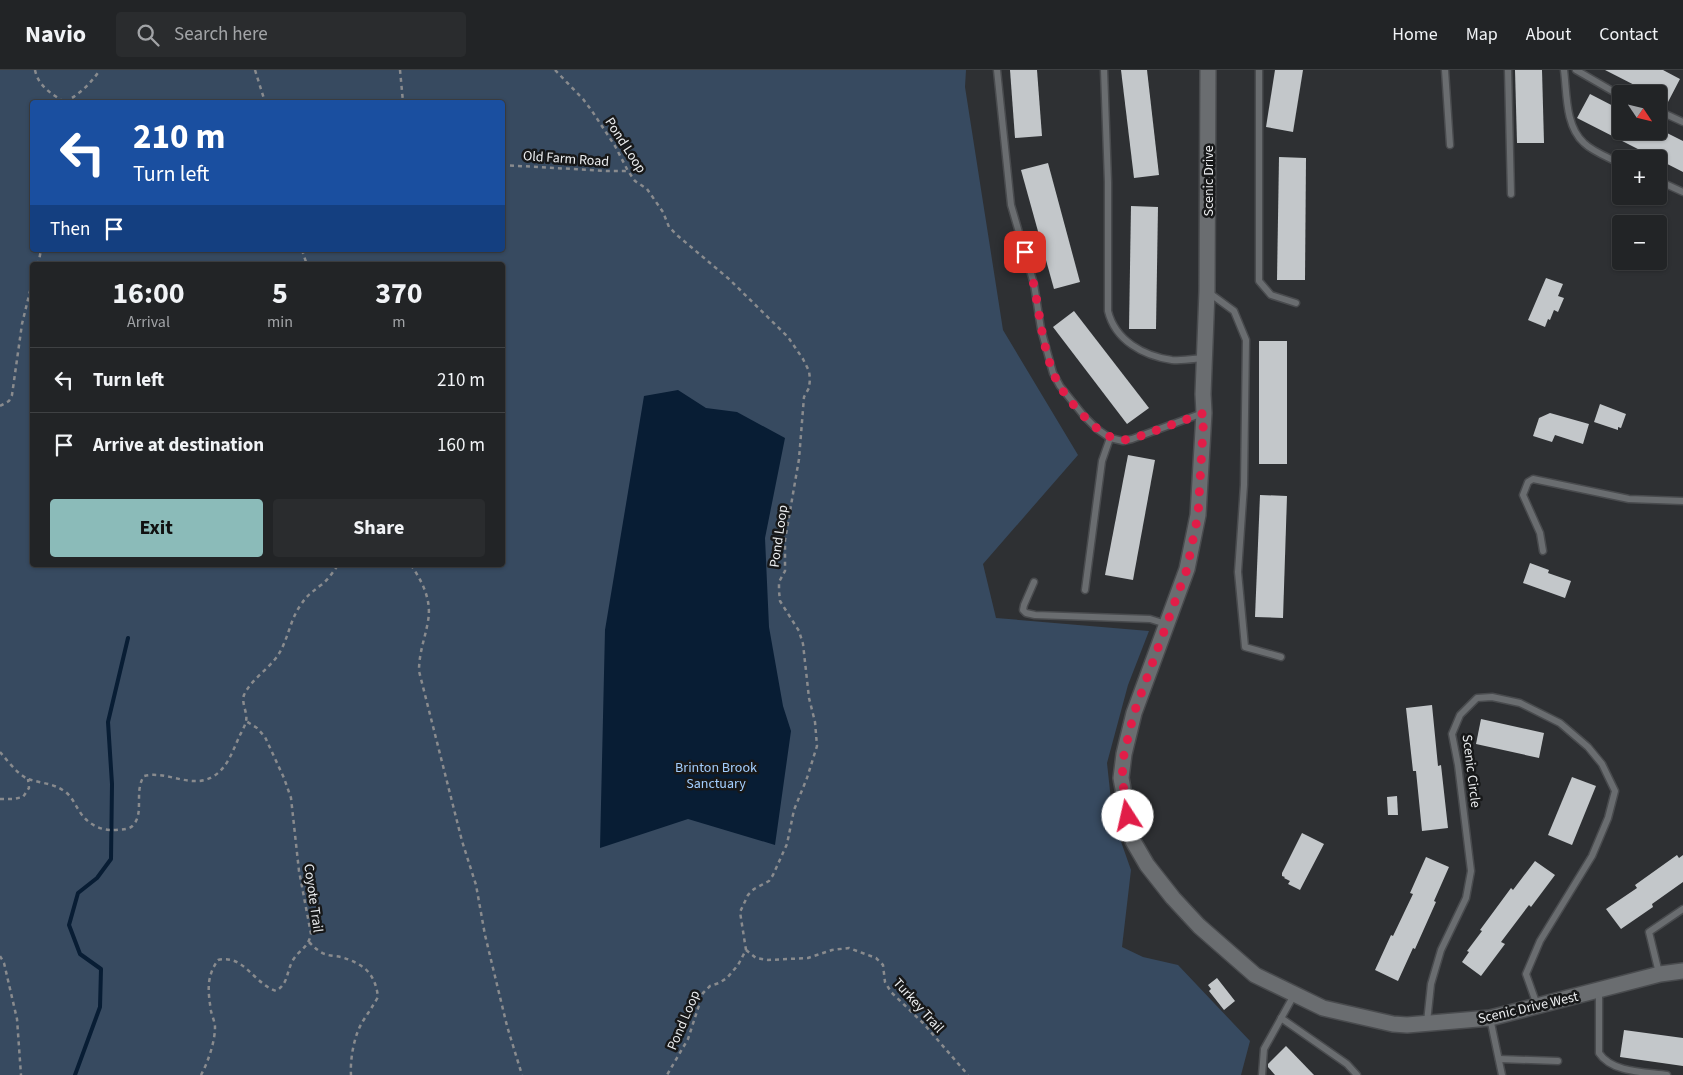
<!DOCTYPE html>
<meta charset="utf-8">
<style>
body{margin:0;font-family:"Source Sans 3",sans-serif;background:#2a2c2e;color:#f1f3f6;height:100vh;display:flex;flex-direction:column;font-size:19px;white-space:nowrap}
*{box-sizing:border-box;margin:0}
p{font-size:16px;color:#a2a4a7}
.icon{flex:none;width:28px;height:28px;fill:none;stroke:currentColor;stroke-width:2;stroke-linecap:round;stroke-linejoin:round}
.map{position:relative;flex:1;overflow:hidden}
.panel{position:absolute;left:30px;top:192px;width:475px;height:305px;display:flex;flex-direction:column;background:#222426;border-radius:5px;box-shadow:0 1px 4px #0004,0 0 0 1px #3f4143}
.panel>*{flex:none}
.hud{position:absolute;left:30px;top:30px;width:475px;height:152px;border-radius:5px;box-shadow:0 1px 4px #0004,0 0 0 1px #3f4143;background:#1a4fa0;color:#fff;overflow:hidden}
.needle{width:32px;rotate:125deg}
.buttons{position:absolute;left:1612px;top:15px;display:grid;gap:10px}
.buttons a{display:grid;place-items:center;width:55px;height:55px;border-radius:5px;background:#222426;box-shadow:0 1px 4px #0004,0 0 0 1px #3f4143;font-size:25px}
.pin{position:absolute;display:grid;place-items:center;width:42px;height:42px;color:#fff;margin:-21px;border-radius:10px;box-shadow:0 2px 8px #0006}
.me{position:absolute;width:55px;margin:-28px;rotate:350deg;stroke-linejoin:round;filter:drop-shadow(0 0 4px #0008)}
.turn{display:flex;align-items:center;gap:18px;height:105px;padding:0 20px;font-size:22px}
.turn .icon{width:65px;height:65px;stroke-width:2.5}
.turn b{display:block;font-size:35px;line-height:42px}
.then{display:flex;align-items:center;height:48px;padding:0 20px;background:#0003;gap:10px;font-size:19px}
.eta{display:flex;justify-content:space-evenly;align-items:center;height:85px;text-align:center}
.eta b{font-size:30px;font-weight:700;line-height:35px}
.button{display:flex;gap:10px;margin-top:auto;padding:10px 20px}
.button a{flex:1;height:58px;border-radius:5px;background:#8bbbb9;color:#111;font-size:20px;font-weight:700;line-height:58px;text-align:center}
.button a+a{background:#2a2c2e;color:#f1f3f6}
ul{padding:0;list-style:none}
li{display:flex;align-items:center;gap:15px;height:65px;padding:0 20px;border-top:1px solid #3f4143}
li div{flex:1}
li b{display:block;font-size:19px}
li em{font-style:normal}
header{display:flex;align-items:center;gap:30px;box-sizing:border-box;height:70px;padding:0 25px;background:#222426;border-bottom:1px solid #3f4143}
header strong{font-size:24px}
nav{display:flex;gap:28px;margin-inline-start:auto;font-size:18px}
.search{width:350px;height:45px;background:#2a2c2e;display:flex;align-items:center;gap:12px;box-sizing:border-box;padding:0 18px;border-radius:5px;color:#a2a4a7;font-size:19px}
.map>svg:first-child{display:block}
.green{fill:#374a60;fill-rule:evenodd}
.water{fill:#081d34}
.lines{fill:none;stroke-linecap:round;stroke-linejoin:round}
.stream{stroke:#081d34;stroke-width:4}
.building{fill:#c3c7ca}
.lane-casing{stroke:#494b4e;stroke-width:9}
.secondary-casing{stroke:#494b4e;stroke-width:18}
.path{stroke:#898b8e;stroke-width:2.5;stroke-dasharray:4 4;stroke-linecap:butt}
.lane{stroke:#6a6d70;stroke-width:6}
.secondary{stroke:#6a6d70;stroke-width:15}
.route{stroke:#e11d48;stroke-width:9;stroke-dasharray:0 16.2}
.labels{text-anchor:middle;stroke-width:5;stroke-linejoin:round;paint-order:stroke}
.street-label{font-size:14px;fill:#eceef0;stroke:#171819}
.park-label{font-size:14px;fill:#a3cefe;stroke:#171819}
</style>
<header>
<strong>Navio</strong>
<div class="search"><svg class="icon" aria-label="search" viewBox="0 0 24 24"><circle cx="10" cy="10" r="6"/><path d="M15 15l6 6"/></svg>Search here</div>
<nav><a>Home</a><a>Map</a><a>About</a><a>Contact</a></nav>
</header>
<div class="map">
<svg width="1683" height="1005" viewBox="0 0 1683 1005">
<rect width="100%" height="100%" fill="#2e3033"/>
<path class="green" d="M0,0H966L965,17L1003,260L1078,385L983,494L996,548L1149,561L1128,615L1107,693L1113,749L1131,800L1122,877L1143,887L1178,895L1250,971L1241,1005H0ZM32,32H502V180H32ZM32,195H502V495H32Z"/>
<polygon class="water" points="678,320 706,338 737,342 785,368 765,468 769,557 783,636 791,661 775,775 688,749 600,778 605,560 644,326"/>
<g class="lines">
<polyline class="stream" points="75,1005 100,937 101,899 80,884 69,855 78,823 97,808 111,789 112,714 108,652 128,568"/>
</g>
<g class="building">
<polygon points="1010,0 1037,0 1042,66 1015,68"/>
<polygon points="1121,0 1147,0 1159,105 1134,108"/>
<polygon points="1275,0 1303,0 1293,62 1266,57"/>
<polygon points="1515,0 1542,0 1544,73 1517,73"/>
<polygon points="1605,0 1663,0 1680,9 1668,32 1659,27 1659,24 1652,24"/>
<polygon points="1590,24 1621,40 1621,61 1663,61 1683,71 1683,102 1577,48"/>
<polygon points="1279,87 1306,88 1305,210 1277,210"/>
<polygon points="1048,93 1080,212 1054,219 1021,100"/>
<polygon points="1131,136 1158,137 1156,259 1129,259"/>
<polygon points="1546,208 1563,214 1558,226 1564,228 1558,242 1554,240 1550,250 1548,249 1545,257 1528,250"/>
<polygon points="1074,241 1149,338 1127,354 1053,257"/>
<rect x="1259" y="271" width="28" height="123"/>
<polygon points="1600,334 1626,344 1621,358 1618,357 1618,360 1594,352"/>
<polygon points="1550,343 1589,354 1583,374 1555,365 1552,372 1533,366 1539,348"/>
<polygon points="1128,385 1155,390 1133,510 1105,505"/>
<polygon points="1260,425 1287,426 1283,548 1255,547"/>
<polygon points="1530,493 1549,500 1548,503 1571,511 1565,528 1523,513"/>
<polygon points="1432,635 1438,696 1441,695 1448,758 1422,761 1416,701 1413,701 1406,638"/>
<polygon points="1481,649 1544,663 1539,688 1476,674"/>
<polygon points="1572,707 1596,716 1572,775 1548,765"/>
<polygon points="1397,726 1398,745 1388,745 1387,727"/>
<polygon points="1302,763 1324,774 1300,820 1288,814 1290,811 1284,808 1285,807 1282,806 1282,803"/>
<polygon points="1677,785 1679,788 1683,785 1683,812 1652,834 1653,837 1621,859 1606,839 1637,818 1635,815"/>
<polygon points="1426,787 1449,797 1434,831 1436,832 1415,879 1413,878 1398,911 1375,900 1391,865 1393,866 1413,824 1410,823"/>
<polygon points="1535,791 1555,805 1531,837 1529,835 1501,872 1505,874 1481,906 1462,892 1469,882 1467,881 1482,861 1480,860 1511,818 1513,820"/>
<polygon points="1217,908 1235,931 1224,940 1209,921 1211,919 1208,915"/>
<polygon points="1624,960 1683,968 1683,996 1620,987"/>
<polygon points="1286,976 1314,1005 1275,1005 1268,997 1268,994"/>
</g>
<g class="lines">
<defs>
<g id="lane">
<polyline points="997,0 1011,135 1034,214 1041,259 1053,303 1060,316 1084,346 1097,359 1110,368 1123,371 1132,369 1203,343"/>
<path d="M1104,0L1108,112V241C1115,270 1143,286 1172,290C1182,291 1193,289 1203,288"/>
<polyline points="1259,0 1259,211 1271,225 1296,233"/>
<polyline points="1445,0 1450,75"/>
<polyline points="1508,0 1511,124"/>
<path d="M1564,0C1567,23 1565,56 1584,73C1593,82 1610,88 1621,94"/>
<polyline points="1576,0 1621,26"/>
<polyline points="1659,41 1683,52"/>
<polyline points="1659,111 1683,122"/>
<polyline points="1208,222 1234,241 1246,270 1244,415 1238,502 1245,577 1281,587"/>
<polyline points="1543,481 1540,463 1523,425 1528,412 1533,409 1629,429 1683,431"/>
<polyline points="1034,512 1024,535 1023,540 1026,543 1035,545 1150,549 1166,554"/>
<polyline points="1085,520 1102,391 1110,368"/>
<polyline points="1659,903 1649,862 1683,839"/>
<path d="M1599,921V983C1612,1003 1646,1002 1667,1005"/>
<polyline points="1281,948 1347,994 1357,1005"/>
<polyline points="1490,948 1502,1005"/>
<polyline points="1427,952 1431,914 1441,880 1466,828 1471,801 1458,695 1452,664 1460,645 1477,628 1492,627 1520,633 1560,653 1588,677 1602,694 1615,721 1608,748 1592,786 1540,871 1526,904 1537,935"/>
<polyline points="1499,989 1558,991"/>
<polyline points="1262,1005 1264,979 1294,925"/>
</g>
<polyline id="secondary" points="1208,0 1207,221 1203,324 1204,343 1198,445 1187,499 1134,643 1124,684 1121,708 1128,746 1133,771 1147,795 1173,828 1199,856 1255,905 1323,938 1393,954 1407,955 1490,948 1660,904 1683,901"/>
</defs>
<use href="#lane" class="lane-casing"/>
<use href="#secondary" class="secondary-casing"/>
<g class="path">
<path d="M35,0C38,16 52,24 64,32"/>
<polyline points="255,0 265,32"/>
<polyline points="400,0 403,32"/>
<polyline points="555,0 583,29 592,41 615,76 628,101 635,111 647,119 663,142 669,157 678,166 729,209 788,267 803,289 809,301 810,309 809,318 804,327 799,389 785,470 785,501 779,512 779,521 780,531 799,561 803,574 809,628 815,652 817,676 807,708 794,740 787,774 773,805 769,811 754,819 748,825 740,842 746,880 738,895 727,908 719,913 710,916 703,923 688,969 667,1005"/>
<path d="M65,32C80,24 90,14 100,0"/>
<polyline points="502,95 608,101 628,101"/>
<polyline points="302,180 307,195"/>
<polyline points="38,195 41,180"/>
<polyline points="0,336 9,331 12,325 22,254 32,213"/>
<path d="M411,495C422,511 432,530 428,551C425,569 419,582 419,601L462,771L476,815L485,865L507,956L522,1005"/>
<path d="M0,682C8,691 17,704 28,709C39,713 53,713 64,721C72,726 75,735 80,742C88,755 102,761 116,760C123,759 130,760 134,754C144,742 134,721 144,706C167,700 192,720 214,706C228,697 233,680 240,665C242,661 245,656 246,651C248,643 241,633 244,625C251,610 266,601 276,588C288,572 289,552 300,536C307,525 311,523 321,515C328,510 333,502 338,495"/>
<polyline points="0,729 13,729 23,727 29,718 28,709"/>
<path d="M309,872C314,877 319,882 325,884C330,886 336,886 341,887C364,894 375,903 378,927C373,936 368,943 363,951C354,965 350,989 351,1005"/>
<polyline points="746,880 756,888 768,890 808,888 832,880 849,878 876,888 883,895 885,912 891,922 923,953 968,1005"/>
<polyline points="0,886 4,893 17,949 21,1005"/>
<path d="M201,1005C208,992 215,972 215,957C215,952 212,946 211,941C208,921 206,907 218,890C244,884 253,913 276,921C289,913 286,902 293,890C300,879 308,878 311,864L299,801L291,728L284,708L265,667L257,658L246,651"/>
</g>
<use href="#lane" class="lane"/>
<use href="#secondary" class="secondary"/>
</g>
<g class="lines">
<path class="route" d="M1025,182C1028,193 1032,205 1034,216C1040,245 1042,274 1053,302C1060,321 1077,340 1092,354C1104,365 1116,372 1132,369L1204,343L1198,445L1187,499L1134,643L1124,684L1122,708L1128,746"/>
</g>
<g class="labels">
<g class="street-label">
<text transform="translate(626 75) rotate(57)" y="5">Pond Loop</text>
<text transform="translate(566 88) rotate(4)" y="5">Old Farm Road</text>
<text transform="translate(1208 111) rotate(-90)" y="5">Scenic Drive</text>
<text transform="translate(778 466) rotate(-82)" y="5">Pond Loop</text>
<text transform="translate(1472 701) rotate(83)" y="5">Scenic Circle</text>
<text transform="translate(314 828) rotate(82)" y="5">Coyote Trail</text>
<text transform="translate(919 935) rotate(48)" y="5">Turkey Trail</text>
<text transform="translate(1528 937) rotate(-13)" y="5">Scenic Drive West</text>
<text transform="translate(683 950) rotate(-67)" y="5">Pond Loop</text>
</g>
<g class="park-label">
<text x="716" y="702">Brinton Brook<tspan x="716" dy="16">Sanctuary</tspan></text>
</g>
</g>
</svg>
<div class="buttons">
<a><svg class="needle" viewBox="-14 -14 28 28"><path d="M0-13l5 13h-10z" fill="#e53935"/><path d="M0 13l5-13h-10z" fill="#a2a4a7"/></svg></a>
<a>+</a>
<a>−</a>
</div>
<div class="pin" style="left:1025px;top:182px;background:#d93025"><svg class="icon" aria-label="arrive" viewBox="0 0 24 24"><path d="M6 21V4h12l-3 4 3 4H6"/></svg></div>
<svg class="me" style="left:1128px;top:746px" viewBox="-20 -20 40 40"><circle r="19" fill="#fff"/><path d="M0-13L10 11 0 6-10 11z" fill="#e11d48"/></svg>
<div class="hud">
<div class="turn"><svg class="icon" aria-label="left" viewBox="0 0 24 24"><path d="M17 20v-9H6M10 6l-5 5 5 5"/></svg><div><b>210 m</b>Turn left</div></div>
<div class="then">Then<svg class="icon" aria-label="arrive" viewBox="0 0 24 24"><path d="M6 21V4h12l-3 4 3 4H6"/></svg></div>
</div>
<section class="panel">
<div class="eta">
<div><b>16:00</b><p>Arrival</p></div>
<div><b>5</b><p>min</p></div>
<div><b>370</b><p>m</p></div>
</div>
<ul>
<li><svg class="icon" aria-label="left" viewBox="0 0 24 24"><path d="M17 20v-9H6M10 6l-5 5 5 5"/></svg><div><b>Turn left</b></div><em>210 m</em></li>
<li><svg class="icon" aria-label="arrive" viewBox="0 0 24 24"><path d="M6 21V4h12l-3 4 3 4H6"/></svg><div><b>Arrive at destination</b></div><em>160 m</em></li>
</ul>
<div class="button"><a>Exit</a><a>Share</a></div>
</section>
</div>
